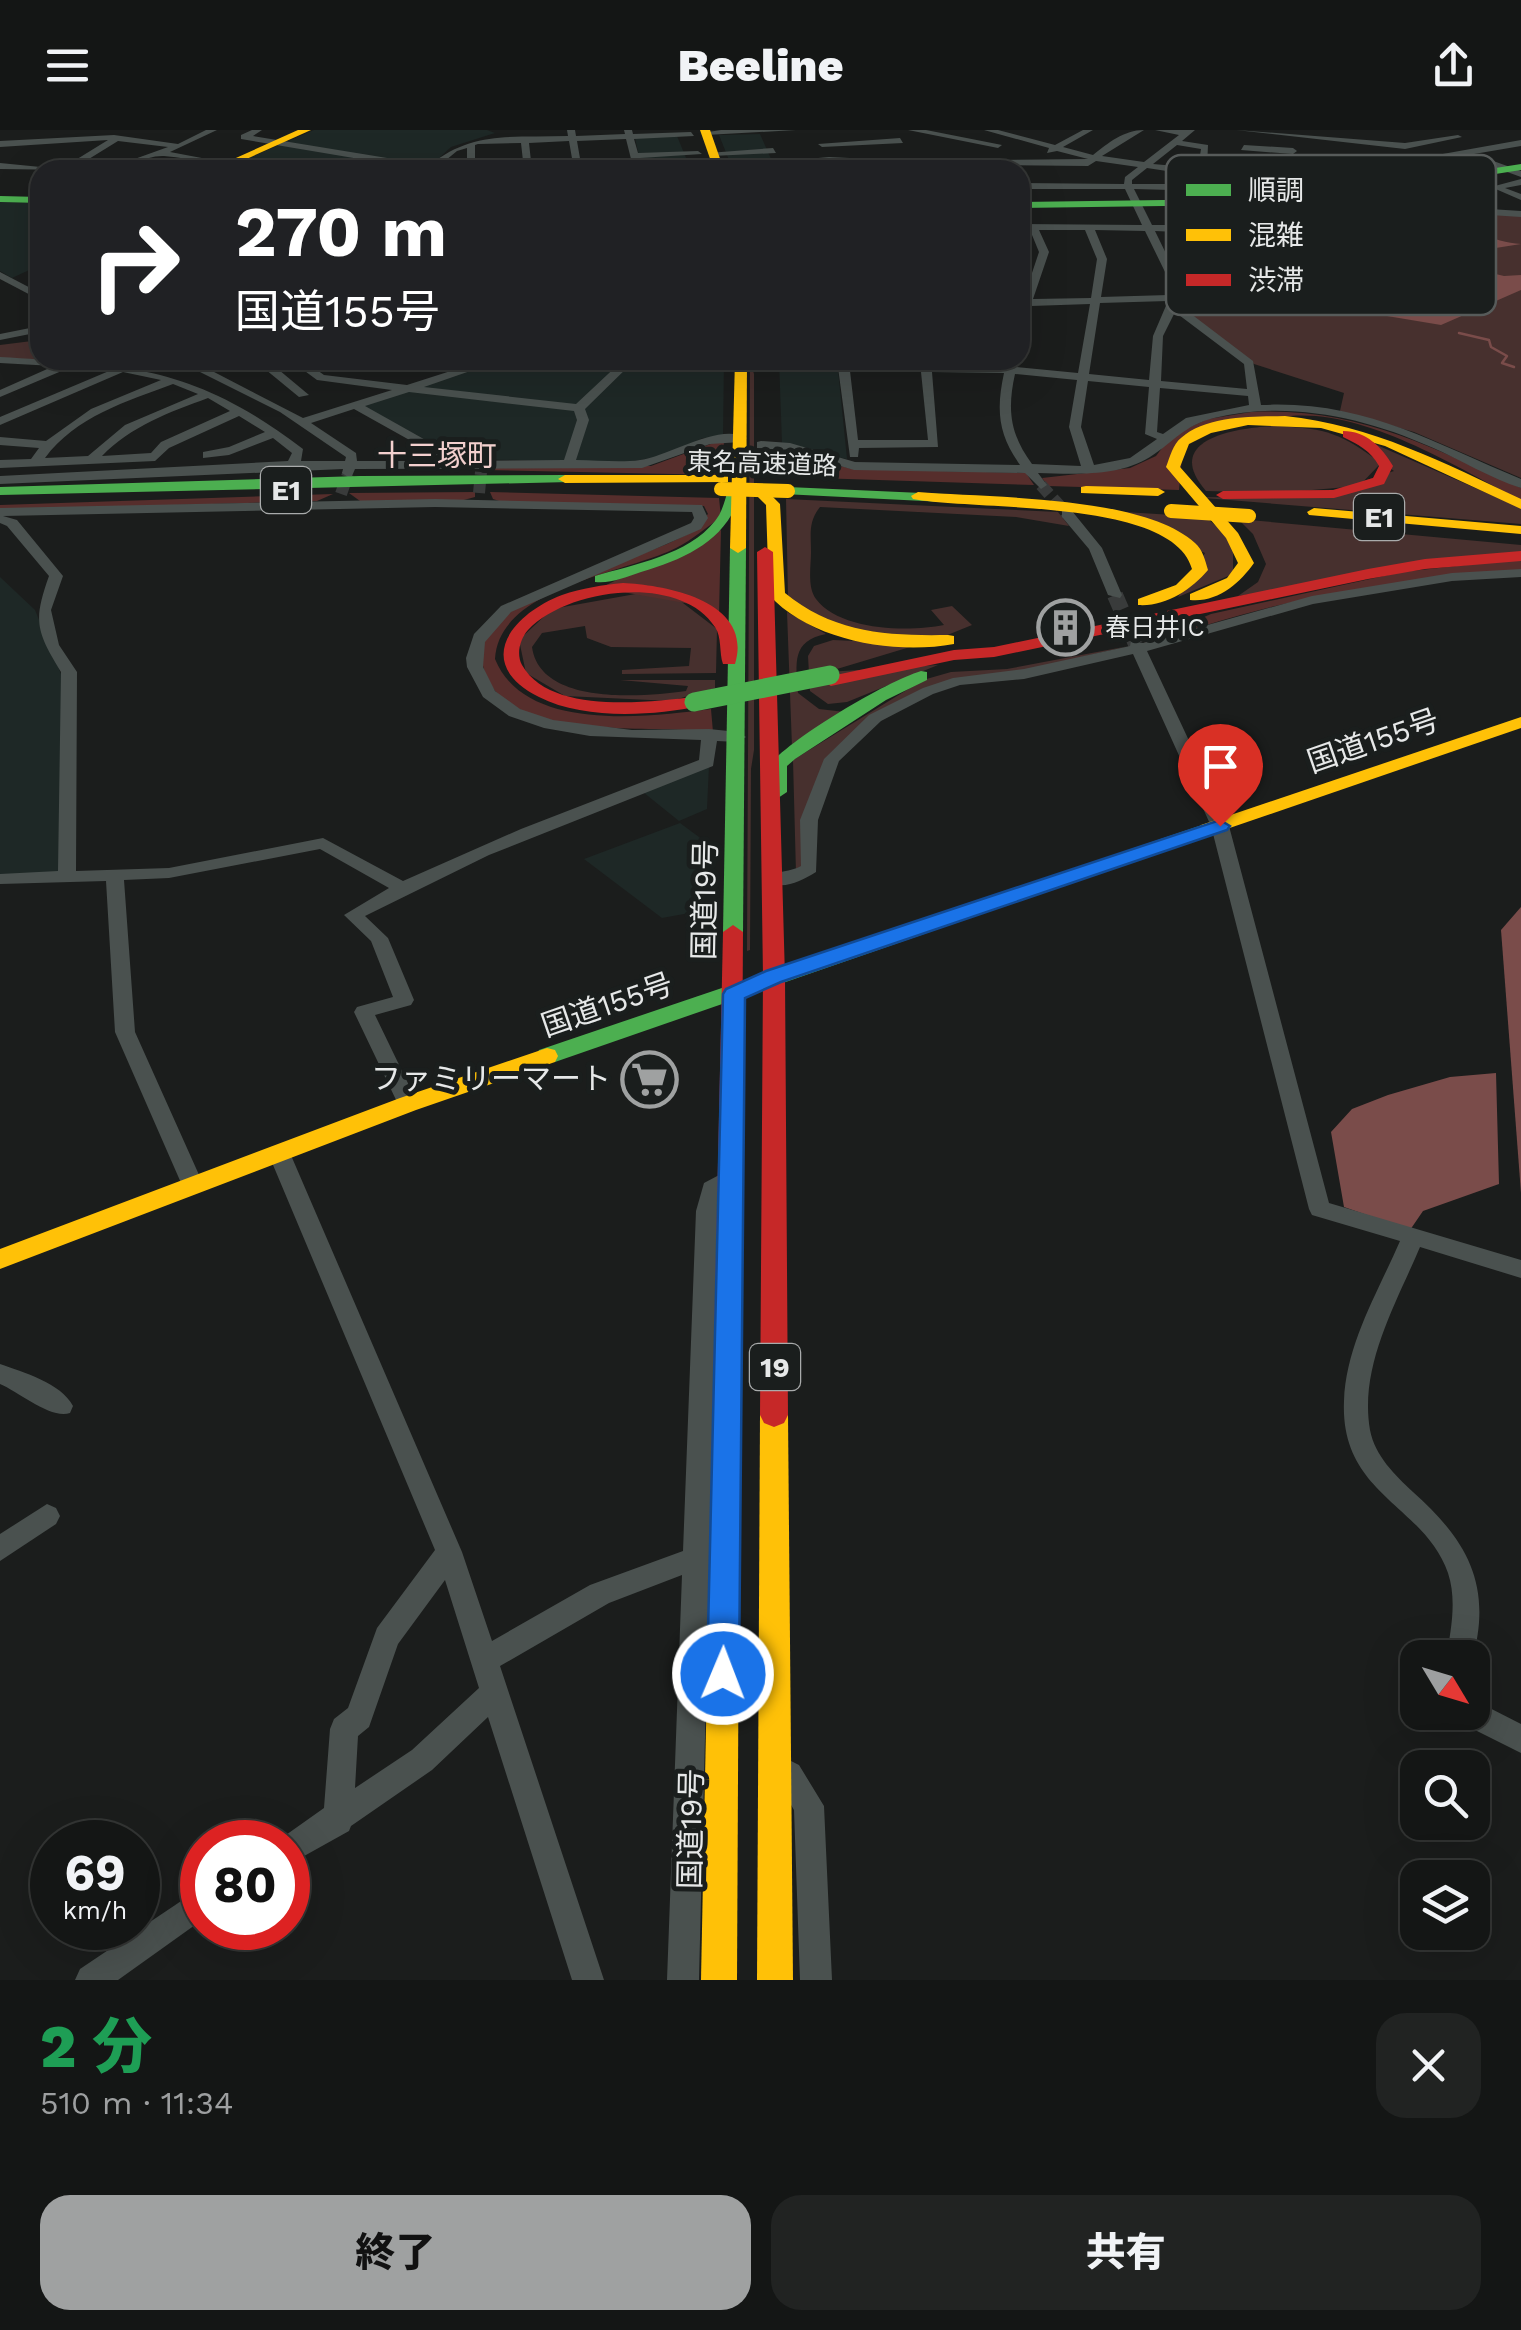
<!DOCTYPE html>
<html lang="ja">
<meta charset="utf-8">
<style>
body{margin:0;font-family:"Work Sans","Noto Sans JP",sans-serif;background:#212322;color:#f1f3f6;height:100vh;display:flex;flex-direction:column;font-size:38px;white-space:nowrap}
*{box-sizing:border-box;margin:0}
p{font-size:32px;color:#9d9fa0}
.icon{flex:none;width:55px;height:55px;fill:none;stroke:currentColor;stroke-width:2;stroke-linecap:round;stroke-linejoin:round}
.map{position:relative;height:1850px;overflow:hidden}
.side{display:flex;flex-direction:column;background:#141615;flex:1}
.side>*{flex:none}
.guide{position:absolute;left:30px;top:30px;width:1000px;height:210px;border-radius:30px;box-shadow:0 10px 40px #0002,0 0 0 2px #333534;background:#202124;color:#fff;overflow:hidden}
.needle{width:65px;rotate:128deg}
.buttons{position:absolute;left:1400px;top:1510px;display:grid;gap:20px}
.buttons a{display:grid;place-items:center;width:90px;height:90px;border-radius:20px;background:#141615;box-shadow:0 10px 40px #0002,0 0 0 2px #333534;font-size:50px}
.speed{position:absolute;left:30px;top:1690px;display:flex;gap:20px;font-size:50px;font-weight:700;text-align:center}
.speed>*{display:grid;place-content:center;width:130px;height:130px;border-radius:50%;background:#141615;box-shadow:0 10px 40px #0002,0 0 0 2px #333534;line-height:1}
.speed small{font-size:25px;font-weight:400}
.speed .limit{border:15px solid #d22;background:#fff;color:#111}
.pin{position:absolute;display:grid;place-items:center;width:85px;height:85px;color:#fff;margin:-102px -42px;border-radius:50% 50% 50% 0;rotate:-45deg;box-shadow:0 0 10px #0007}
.pin .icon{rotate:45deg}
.me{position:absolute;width:110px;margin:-55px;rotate:1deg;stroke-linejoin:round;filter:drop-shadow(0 0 8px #0008)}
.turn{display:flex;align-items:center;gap:35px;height:210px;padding:0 40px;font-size:45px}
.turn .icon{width:130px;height:130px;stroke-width:2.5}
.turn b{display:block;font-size:70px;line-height:85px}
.round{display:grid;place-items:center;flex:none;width:105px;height:105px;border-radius:30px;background:#212322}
.head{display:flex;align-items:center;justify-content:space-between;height:170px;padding:0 40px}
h1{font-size:60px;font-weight:800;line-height:75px;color:#1e9e55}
.primary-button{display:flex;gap:20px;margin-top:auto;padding:20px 40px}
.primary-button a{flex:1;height:115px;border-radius:30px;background:#9fa1a1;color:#111;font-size:40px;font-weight:800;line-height:115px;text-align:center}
.primary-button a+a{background:#212322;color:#f1f3f6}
header{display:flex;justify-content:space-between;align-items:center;height:130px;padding:0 40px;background:#141615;font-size:45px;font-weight:800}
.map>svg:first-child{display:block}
.built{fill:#1e2826}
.green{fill:#47302e}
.forest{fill:#562e2c}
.water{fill:#7a4c4a}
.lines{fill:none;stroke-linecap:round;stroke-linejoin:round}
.stream{stroke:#7a4c4a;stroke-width:2.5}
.street-tunnel-far1{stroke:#393b3b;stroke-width:12;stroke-dasharray:12 6;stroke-linecap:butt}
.street-tunnel{stroke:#393b3b;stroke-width:16;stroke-dasharray:16 8;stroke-linecap:butt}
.street{fill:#4a514f;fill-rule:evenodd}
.fast{fill:#4caf50;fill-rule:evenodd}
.slow{fill:#ffc107;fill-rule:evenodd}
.jam{fill:#c62828;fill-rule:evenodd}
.fast-bridge{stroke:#4caf50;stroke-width:19}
.slow-bridge{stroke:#ffc107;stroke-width:14}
.route{fill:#1a73e8;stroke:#114b97;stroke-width:2.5}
.labels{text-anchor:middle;stroke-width:10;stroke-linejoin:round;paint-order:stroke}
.far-street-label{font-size:25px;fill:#e6e8e8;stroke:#1a1e1d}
.far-poi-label{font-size:25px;fill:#e6e8e8;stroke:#1a1e1d;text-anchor:start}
.shield{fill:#1a1e1d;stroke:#a9abab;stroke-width:2.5}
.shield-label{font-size:28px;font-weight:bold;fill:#e6e8e8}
.far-quarter-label{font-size:30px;fill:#f3d0ce;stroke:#1a1e1d}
.street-label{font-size:30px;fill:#e6e8e8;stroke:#1a1e1d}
.poi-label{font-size:30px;fill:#e6e8e8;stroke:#1a1e1d;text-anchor:end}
.key{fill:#1a1e1d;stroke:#575b5a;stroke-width:2.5}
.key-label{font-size:28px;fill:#e6e8e8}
</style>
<header><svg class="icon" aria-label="menu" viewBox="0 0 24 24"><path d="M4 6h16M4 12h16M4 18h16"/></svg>Beeline<svg class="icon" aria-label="share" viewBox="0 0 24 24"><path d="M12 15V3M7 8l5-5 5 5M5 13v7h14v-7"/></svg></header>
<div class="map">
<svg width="1521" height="1850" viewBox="0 0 1521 1850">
<rect width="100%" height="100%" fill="#1b1d1c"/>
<g class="built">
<polygon points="314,0 487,0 495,3 451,17 426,40 329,40 249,28"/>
<polygon points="760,4 776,40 733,40 719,5"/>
<polygon points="677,6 691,40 617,40 642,39 635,8"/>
<polygon points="0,72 40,73 40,135 12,148 0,141"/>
<polygon points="501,230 724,230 723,307 703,308 662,326 628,332 461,329 363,276"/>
<polygon points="779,230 837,230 847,329 782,314"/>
<polygon points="0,447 35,480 61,544 61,743 0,746"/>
<polygon points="709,636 707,679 679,691 643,662"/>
<polygon points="680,693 707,713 706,780 662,788 584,729"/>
</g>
<g class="green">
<polygon points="1317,73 1521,86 1521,348 1414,302 1340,281 1344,263 1254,234 1178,176 1176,156 1183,142 1251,89"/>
<polygon points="40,210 40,230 164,230 139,240 0,228 0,215"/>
<polygon points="750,230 754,244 754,620 751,639 750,820 747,821"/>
<polygon points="1331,295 1521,378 1521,394 1192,367 1311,368 1394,341"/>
<path d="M1277,296C1329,299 1340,303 1381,333L1359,356L1277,363L1206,361C1160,308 1239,297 1277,296Z"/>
<path d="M786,369L1058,382L1069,396L1016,387L820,377C808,392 811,404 811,422C811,436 807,457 816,469C840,501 909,502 944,495L931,480L952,476L972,495L945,506L910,507L830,496L788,467Z"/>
<polygon points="1108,381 1206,387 1233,412 1233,444 1178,467 1205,423"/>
<polygon points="1238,389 1521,415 1521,422 1238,466 1258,452 1266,434 1253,404"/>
<path d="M641,463L679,470L717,499L716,543L622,544V540L689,536L691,518L611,517L587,508L585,496L542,503L532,517C540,576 643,567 686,561L688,556L620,550H715V558L671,571L565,566L526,543L519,510L552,479Z"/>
<path d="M787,482L826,504C791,511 796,533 798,563L819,579L845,582L792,617Z"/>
<polygon points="833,510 920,514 827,542 938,535 847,572 828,574 810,561 808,526 814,516"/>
<polygon points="1129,516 1014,543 955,549 872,586 828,628 806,730 796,743 793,630 923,550 951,542 1007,539"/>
</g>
<g class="forest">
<path d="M1251,282C1356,277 1429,316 1521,358V371C1457,337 1366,280 1291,286C1255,290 1219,299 1184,305L1179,360L1048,356L1042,348L1130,338L1156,326L1172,305L1208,289Z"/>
<polygon points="716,312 724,312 720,345 486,340 504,334 651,336"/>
<polygon points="784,321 852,339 1026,343 1034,355 785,347"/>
<polygon points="475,362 475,367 460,371 360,371 349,363"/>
<path d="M490,362L719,368L721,387C707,397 692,410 676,418C624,444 499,457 495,529C525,603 648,587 711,579L713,602C656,593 490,616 482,529C480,509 495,491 512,480C561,446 634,432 688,404L708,384L704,376L502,372L493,369Z"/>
<polygon points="333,364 317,371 0,380 0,375"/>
<polygon points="721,400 719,484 713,478 600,458"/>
<path d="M1521,429V441C1450,450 1377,455 1307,469C1251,480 1199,498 1144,513L1211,484L1402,442Z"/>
</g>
<g class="water">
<path d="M1435,94C1467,94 1493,113 1521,114L1483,120L1479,124L1495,133L1466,137L1504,146L1521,145V160L1441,195L1357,181L1360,179L1315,162L1325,156L1371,155L1398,136L1369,127L1363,118L1368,116L1363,113L1418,111L1424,108L1421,101Z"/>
<polygon points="1521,777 1521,1063 1501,800"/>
<polygon points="1496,943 1499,1054 1423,1081 1410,1100 1344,1077 1331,1002 1352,979 1388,965 1450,947"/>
</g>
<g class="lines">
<polyline class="stream" points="1459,203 1489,210 1491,217 1507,226 1502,233 1514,237"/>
<g class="street-tunnel-far1">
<polyline points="1041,355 1067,384"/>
<polyline points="479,363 481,342"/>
<polyline points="341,364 348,344"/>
</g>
<polyline class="street-tunnel" points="1115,465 1136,514"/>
<g class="street">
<path d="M206,0H217L170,22L266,40C232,40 199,29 164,26C145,25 124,40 104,40L168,17L118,11L71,40L0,39V33L61,39L108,10L0,17V11L114,5L178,14Z"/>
<path d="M252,0H262L253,6L430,35C473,0 514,8 568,6L567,0H575L576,6L625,4L624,0H632L633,4L691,2L694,6L634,9L638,23L698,21L702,24L640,28L642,40H591L633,37L626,9L577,11L582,40H574L569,11L529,13L532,40H524L521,13L478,14L475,15V40H467V18L457,21L434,40H425L241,9V5Z"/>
<polygon points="721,0 796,0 706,5 702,3"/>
<polygon points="908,0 926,0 1002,15 998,18"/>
<path d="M984,0H998L1055,15L1083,0H1093L1063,17L1093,25C1108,13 1124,0 1144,0L1102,26L1144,32L1179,5L1155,0H1195L1182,11L1208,15L1207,38L1409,30L1521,10V16L1474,24L1521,41V47L1463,26L1409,36L1351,38L1354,44L1334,58L1255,54L1259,51L1332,52L1346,42L1341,38L1189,43L1185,54L1171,60L1134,59L1152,95H1204L1235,103L1177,147L1178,174L1253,231L1261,275C1363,270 1431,312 1521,349V358C1490,348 1461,330 1431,317C1365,287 1285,270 1214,288C1183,296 1175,311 1150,327C1118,347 1074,344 1038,343L1047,355L1041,359L1025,343L854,340L789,321L757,318V312L761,311L790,313L855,332L1020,335C998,304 996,280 1004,243L932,242L938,317L859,318L858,327H850L837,230H849V235L920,236L919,230H931V236L1005,237L1006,230H1018L1016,237L1078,243L1090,174L1031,176L1025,194L1020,197V170H1023L1039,122L1030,100H1020V94L1142,95L1125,59H1020V53L1124,54L1125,47L1138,37L1096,31L1088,36L991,35L988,30L1088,29L1057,21L1047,23L1049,18ZM1177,15L1201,19L1198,38L1153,34ZM1147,38L1180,43L1178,51L1170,54H1132V50ZM1039,100H1085L1097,129L1091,168L1033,169L1049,122ZM1095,100L1145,101L1167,146L1168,165L1101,167L1107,129ZM1155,101L1222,104L1174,140ZM1168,171L1153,206L1149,250L1089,244L1100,173ZM1175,182L1244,234L1247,259L1161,251L1163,206ZM850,241L921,242L928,310H858ZM1015,244L1077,250L1069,297L1081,336L1032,334C1010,304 1007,280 1015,244ZM1088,251L1149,257L1145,304L1157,309L1130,328L1094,335L1081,297ZM1160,258L1248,266L1249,275L1186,288L1163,304L1157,302Z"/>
<polygon points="1236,0 1405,13 1458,5 1462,7 1405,19"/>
<polygon points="900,8 903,13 822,17 818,14"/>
<polygon points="1244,15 1293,18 1297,21 1293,24 1241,20"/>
<polygon points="773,18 776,23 712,26 708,23"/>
<polygon points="829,27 933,32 937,35 933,38 774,32"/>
<polygon points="1521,49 1521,55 1505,58 1521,64 1521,70 1491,57"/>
<polygon points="1375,60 1428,75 1521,81 1521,87 1428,81 1372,65"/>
<polygon points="0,142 40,163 40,170 0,149"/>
<polygon points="40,196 40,202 0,210 0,204"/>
<path d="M0,227C130,235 194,236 303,319L301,331H345L346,327L280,282L176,230H191L303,288L392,260L317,250L290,230H303L324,245L407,255L485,230H502L424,257L576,274L623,230H635L585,279L589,290L576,330C597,330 620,333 640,330C670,326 719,292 747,308L741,312L710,314L642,338L355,339L352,346L348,347L342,343L343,339L0,354V346L288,331L292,323L273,308L229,325L203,328V322L229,317L265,302L239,286L169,318L155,331L0,338V330L31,329L39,318L0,315V307L46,311L91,279L161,250L123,242L0,295V287L109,241L71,237L0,267V260L54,236L0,233ZM173,254L198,264L125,295L88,326L45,328C75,287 127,271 173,254ZM409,262L574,281L577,290L564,330L463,331L365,276ZM208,268L230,281L161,312L151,323L102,326C131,296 170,282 208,268ZM354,279L447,331H357L356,323L311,293Z"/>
<polygon points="254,230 267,230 309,265 299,267"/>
<path d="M435,369L702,375L708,388L701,399L511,482L485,512L483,537L495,561L520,579L553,590L632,600L709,599L738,602L746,607L738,612L717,611L713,636L489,725L365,786L388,808L414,870L411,875L375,885L418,974L408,981L398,974L354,882L357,877L393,867L371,811L344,785L389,758L320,719L169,748L124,750L135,902L204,1056L201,1062H185L115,902L106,751L0,754V744L58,741L61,542C36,501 33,491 49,446L7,396L0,393V378ZM435,377L692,382L694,388L691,393L501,476L474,504L466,528L467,537L483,567L509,586L544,598L590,606L701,610L699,630L521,699L403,751L323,708L169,738L76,741L77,542L59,515L51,480L63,446L17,390L3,386Z"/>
<polygon points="1062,381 1072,381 1102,418 1122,465 1120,468 1108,465 1089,419 1062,387"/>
<path d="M1521,439V447L1452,451L1313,474L1147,521L1229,696L1329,1073L1521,1130V1148L1420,1117C1396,1174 1359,1236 1370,1300C1375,1326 1395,1345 1413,1362C1468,1411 1493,1456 1472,1531V1528H1446C1451,1501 1457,1470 1448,1443C1424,1374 1340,1365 1344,1271C1346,1214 1378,1162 1400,1111L1312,1085L1309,1079L1211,696L1133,524L1024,549L960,555L933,564L881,591L839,631L818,690L816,742C800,752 780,762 763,749C771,741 789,743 801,736L800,690L824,629L869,585L923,558L953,548L1024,539L1130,516L1131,511L1143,513L1312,466L1452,443Z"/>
<path d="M279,1015L287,1017L290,1023L462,1422L492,1511L590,1455L683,1421L696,1081L704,1053L721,1044L729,1046L732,1052L722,1063L718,1081L699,1850H667L682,1445L609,1473L500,1536L604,1850H572L488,1587L432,1640L351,1696L349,1701L288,1735V1712H276L324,1678L330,1599L334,1589L348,1578L377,1498L435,1420L268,1023L271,1017ZM445,1450L479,1558L412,1620L355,1658L358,1606L369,1597L398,1514Z"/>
<path d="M0,1234C23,1242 61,1253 73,1276L70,1283C52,1290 19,1262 0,1254Z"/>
<polygon points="47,1374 56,1378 60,1386 56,1394 0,1431 0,1404"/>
<polygon points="1472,1569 1521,1594 1521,1623 1459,1592 1455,1582 1472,1582"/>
<polygon points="789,1630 799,1635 824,1676 832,1850 800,1850 794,1680 774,1645 779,1635"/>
<polygon points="202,1757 202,1790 118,1850 75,1850 80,1839"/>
</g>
<g class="fast">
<polygon points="1521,34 1521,40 1304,74 1020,78 1020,72 1304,68"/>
<polygon points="0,66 40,67 40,73 0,72"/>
<polygon points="565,345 570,346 570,352 0,365 0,357 360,346"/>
<path d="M730,355L742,358C730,409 688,428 641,442C626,447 610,454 595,452V446C635,434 688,425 715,391C724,380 725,367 730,355Z"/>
<polygon points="788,357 944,364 951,368 944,372 783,364 783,358"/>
<polygon points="738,413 746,418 743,802 733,809 723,802 730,418"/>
<path d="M921,541L927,542V550L886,570L795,629L787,636V662L778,668L771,666L769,635C793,607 885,552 921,541Z"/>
<polygon points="1208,693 1215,695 1218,699 1215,703 555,932 539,932 536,926 539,920"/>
</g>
<g class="slow">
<polygon points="298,0 311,0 222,40 209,40"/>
<polygon points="700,0 710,0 724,40 714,40"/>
<polygon points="735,230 747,230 746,418 738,423 730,418"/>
<path d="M1285,286C1372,295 1444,333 1521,369V379L1385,316L1321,298L1248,295L1211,303L1189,314L1180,337L1238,403L1254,433C1240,453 1217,473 1190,470V464L1227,448L1238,433L1226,408L1166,337C1170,327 1173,314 1181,308C1207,285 1253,287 1285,286Z"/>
<polygon points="723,345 728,346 728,352 565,353 558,349 565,345"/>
<polygon points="1086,356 1158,358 1165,362 1158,366 1081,363 1081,357"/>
<path d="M918,362C988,368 1143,365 1195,413C1203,420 1205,430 1208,440C1191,460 1165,477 1138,475V469L1176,455L1192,439C1173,368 975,381 913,369L911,366Z"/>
<path d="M759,363H769L780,374L785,463C834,503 887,506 948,505L954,506V514C895,525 811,511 769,465L766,375L757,366Z"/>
<polygon points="1314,378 1521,396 1521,404 1309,385 1307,382"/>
<polygon points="1521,587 1521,598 1215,703 1208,705 1198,699 1201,695"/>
<polygon points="547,918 555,920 558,926 555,932 416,980 0,1139 0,1119 400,968"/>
<polygon points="774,1273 784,1277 788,1285 793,1850 757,1850 760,1285 764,1277"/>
<polygon points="724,1433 735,1437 739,1447 737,1850 701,1850 709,1447 713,1437"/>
</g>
<g class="jam">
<path d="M1343,301C1366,301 1382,317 1393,336L1384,354L1334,368L1223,369L1216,365L1223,361L1333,360L1373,348L1379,336C1371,321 1358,314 1343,307Z"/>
<polygon points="765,417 773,422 785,847 788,1285 784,1293 774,1297 764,1293 760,1285 763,847 757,422"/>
<polygon points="1521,421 1521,431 1425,439 1368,449 994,527 954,530 831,556 822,551 831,546 954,520 994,517 1368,439 1425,429"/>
<path d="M623,453C666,455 754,471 735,534H723C719,523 722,507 715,497C680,443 567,458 528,500C520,509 516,524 522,535C550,585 648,572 694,567L700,568V576C652,586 584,590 539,567C473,534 510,485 562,465C582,458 603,455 623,453Z"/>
<polygon points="733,795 743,802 739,1447 735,1457 724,1461 713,1457 709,1447 723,802"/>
</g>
<polyline class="fast-bridge" points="694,572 830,545"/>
<g class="slow-bridge">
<polyline points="721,359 788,361"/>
<polyline points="1171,381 1249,386"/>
</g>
</g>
<polygon class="route" points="1220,690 1230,696 1227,700 781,852 745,868 739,1544 734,1555 723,1559 712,1555 707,1544 723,864 726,859 766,841"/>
<defs>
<symbol id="building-ring" viewBox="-11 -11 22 22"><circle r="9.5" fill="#1a1e1d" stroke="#9fa1a1" stroke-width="1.5"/><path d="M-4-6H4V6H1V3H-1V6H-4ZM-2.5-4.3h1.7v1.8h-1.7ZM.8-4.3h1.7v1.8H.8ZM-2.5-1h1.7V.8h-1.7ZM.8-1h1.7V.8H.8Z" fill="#9fa1a1"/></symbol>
<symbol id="supermarket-ring" viewBox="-11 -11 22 22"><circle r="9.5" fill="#1a1e1d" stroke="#9fa1a1" stroke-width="1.5"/><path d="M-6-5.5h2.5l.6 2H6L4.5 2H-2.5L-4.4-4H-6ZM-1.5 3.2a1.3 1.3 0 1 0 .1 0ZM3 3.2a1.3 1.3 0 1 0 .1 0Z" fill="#9fa1a1"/></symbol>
</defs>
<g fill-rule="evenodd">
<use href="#building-ring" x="1034" y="466" width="63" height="63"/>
<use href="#supermarket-ring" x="618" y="918" width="63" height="63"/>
</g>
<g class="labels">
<g class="far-street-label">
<text transform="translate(762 333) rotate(2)" y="9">東名高速道路</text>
</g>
<g class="far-poi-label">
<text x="1105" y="506">春日井IC</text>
</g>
<g class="shield">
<rect x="261" y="337" width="50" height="46" rx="8"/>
<rect x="1354" y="364" width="50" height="46" rx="8"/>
<rect x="750" y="1214" width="50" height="46" rx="8"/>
</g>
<g class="shield-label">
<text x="286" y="370">E1</text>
<text x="1379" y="397">E1</text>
<text x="775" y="1247">19</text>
</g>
<g class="far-quarter-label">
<text x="437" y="336">十三塚町</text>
</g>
<g class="street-label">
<text transform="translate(1373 611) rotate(-19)" y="10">国道155号</text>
<text transform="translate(705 770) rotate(-89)" y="10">国道19号</text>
<text transform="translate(607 875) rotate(-19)" y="10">国道155号</text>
<text transform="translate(691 1699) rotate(-89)" y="10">国道19号</text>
</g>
<g class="poi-label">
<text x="611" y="959">ファミリーマート</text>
</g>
</g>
<rect x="1166" y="25" width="330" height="160" rx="15" class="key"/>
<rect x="1186" y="54" width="45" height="12" fill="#4caf50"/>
<rect x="1186" y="99" width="45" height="12" fill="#ffc107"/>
<rect x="1186" y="144" width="45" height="12" fill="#c62828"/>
<g class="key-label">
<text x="1248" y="70">順調</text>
<text x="1248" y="115">混雑</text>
<text x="1248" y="160">渋滞</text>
</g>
</svg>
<div class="buttons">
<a><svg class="needle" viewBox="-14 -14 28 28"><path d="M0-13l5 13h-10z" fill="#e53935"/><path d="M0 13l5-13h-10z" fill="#9d9fa0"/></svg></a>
<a><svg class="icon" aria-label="search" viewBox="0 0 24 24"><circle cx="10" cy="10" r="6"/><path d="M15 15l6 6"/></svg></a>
<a><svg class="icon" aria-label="layers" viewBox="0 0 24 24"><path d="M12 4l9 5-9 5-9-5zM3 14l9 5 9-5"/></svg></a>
</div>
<div class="speed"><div>69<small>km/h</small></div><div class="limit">80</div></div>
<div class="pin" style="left:1220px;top:696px;background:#d93025"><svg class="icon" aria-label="arrive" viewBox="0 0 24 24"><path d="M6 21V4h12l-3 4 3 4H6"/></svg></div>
<svg class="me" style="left:723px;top:1544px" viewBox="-20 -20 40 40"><circle r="17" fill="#1a73e8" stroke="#fff" stroke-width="3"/><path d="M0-11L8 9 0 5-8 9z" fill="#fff"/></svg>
<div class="guide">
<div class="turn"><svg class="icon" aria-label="right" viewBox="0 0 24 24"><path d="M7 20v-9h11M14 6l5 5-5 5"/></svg><div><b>270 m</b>国道155号</div></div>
</div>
</div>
<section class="side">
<div class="head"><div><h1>2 分</h1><p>510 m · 11:34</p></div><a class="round"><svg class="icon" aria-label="close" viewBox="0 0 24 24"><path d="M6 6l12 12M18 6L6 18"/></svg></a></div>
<div class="primary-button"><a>終了</a><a>共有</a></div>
</section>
